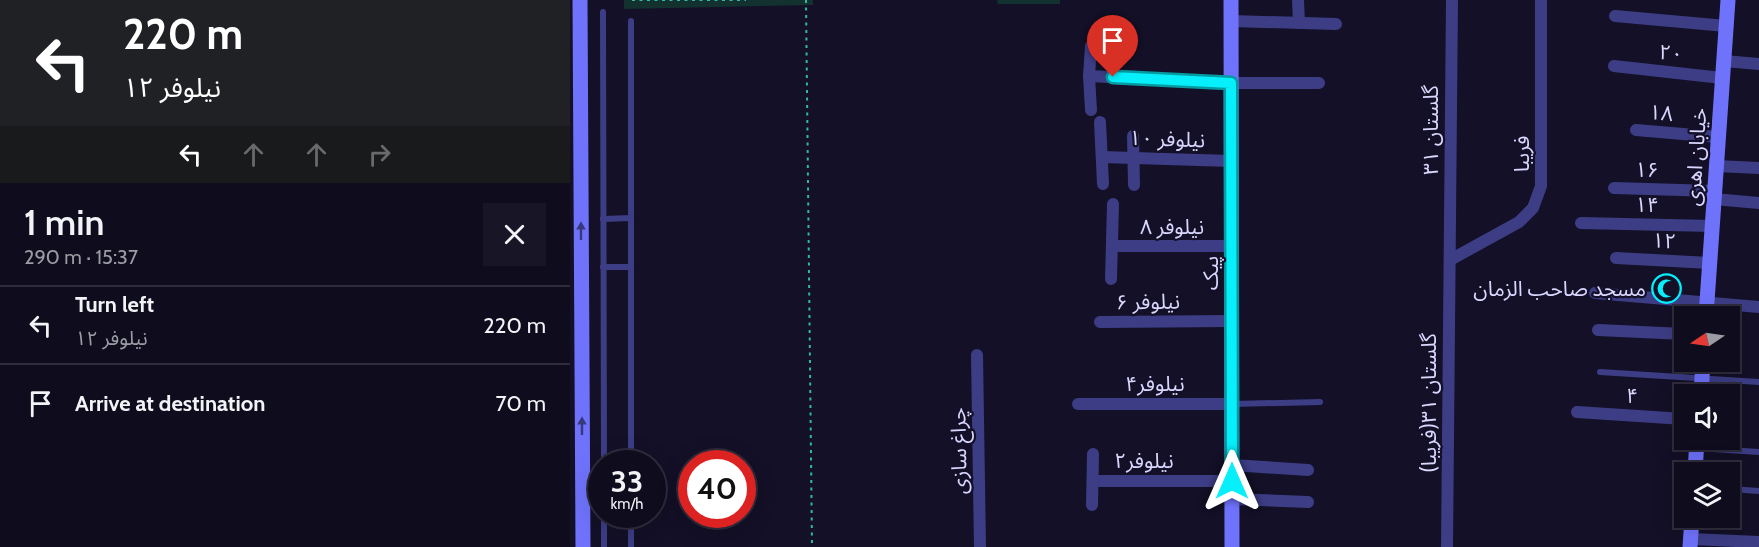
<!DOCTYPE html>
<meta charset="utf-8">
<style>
body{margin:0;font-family:Cabin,"Noto Sans Arabic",sans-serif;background:#171526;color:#f1f3f6;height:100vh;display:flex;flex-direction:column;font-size:22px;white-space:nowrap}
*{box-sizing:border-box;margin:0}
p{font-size:20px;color:#9b9ba4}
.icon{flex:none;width:33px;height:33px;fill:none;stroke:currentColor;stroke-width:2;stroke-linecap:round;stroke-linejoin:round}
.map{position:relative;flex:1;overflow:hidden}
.side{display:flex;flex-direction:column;background:#0e0c1d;width:570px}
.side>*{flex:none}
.hud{background:#202124;color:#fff;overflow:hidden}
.needle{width:39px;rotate:257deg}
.fabs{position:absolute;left:1104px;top:306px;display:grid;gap:12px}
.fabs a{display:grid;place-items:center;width:66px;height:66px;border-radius:0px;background:#0e0c1d;box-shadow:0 6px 24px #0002,0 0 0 2px #2e2c3b;font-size:30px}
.speed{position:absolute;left:18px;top:450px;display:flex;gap:12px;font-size:30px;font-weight:700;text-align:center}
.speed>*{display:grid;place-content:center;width:78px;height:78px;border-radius:50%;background:#0e0c1d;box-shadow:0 6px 24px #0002,0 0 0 2px #2e2c3b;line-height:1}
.speed small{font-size:15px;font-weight:400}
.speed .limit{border:9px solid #d22;background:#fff;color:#111}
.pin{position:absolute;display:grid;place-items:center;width:51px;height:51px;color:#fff;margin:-62px -26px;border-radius:50% 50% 50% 0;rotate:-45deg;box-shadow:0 0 6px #0007}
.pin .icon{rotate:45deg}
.me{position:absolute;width:66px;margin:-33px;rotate:0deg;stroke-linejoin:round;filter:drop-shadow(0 0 4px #0008)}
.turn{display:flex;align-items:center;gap:21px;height:126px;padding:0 24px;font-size:27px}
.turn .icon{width:78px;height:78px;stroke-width:2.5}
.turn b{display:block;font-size:42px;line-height:51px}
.lanes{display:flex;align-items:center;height:57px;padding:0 24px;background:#0003;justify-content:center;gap:30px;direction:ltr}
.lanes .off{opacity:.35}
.round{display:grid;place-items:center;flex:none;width:63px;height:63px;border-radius:0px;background:#171526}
.overview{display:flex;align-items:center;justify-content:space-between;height:102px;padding:0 24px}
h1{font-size:36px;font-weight:600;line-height:45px}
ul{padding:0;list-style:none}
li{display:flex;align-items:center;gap:18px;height:78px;padding:0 24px;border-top:2px solid #2e2c3b}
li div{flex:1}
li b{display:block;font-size:22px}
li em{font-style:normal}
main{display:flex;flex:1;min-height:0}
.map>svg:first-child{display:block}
.park{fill:#13312e}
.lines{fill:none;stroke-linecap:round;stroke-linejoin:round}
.path{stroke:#32b7a8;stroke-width:2;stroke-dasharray:3 4.5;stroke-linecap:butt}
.lane{stroke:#3c3d85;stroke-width:6}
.street{stroke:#3c3d85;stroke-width:12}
.secondary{stroke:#6f73fc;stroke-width:15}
.oneway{fill:#38387c}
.route-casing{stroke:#049ba2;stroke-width:15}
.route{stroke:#06effa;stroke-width:10}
.labels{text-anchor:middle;stroke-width:4.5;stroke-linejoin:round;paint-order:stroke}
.street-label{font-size:21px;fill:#d9d7fe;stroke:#131027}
.poi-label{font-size:21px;fill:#d9d7fe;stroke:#131027;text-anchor:end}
</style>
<main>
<section class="side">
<div class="hud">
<div class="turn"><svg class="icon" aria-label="left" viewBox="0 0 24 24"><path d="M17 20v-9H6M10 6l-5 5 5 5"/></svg><div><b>220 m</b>نیلوفر ۱۲</div></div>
<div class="lanes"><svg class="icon" aria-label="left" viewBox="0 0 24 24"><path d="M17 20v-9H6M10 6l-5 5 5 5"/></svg><svg class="icon off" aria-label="ahead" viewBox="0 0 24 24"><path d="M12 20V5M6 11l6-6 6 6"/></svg><svg class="icon off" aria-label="ahead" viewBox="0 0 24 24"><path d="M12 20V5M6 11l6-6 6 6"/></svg><svg class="icon off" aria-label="right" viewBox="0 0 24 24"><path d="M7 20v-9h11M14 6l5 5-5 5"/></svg></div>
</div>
<div class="overview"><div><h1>1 min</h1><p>290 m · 15:37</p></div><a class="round"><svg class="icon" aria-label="close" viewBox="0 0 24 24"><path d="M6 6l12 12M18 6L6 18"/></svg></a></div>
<ul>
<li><svg class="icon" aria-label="left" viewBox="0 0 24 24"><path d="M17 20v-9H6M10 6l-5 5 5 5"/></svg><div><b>Turn left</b><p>نیلوفر ۱۲</p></div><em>220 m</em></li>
<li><svg class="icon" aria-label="arrive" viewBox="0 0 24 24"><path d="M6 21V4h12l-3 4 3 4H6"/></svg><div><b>Arrive at destination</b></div><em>70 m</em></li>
</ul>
</section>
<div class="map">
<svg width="1189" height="547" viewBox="0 0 1189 547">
<rect width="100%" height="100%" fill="#131027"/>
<g class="park">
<polygon points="54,0 243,0 243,5 54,9"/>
<polygon points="427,0 490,0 490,4 428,4"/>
</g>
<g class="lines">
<g class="path">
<polyline points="62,0 176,0"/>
<polyline points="236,0 242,547"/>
</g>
<g class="lane">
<polyline points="33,12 34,464"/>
<polyline points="61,21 61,464"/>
<polyline points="33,219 61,218"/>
<polyline points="33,267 61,267"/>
<polyline points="1030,372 1189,382"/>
<polyline points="662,404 750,402"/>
<polyline points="1127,448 1189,452"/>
<polyline points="1160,489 1189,491"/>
<polyline points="34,514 34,547"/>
<polyline points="61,514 61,547"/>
</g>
<g class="street">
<polyline points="728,0 729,23"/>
<polyline points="1045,16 1156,26"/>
<polyline points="661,21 766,24"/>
<polyline points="1154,61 1189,64"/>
<polyline points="1044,66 1152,78"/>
<polyline points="519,76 661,83 749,83"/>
<polyline points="521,110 519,76 521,46"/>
<polyline points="530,122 533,184"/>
<polyline points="1066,130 1148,137"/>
<polyline points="563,136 564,185"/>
<polyline points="532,157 661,161"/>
<polyline points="1146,166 1189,168"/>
<polyline points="1044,188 1144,191"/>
<polyline points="1144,199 1189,203"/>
<polyline points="1011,223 1142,226"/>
<polyline points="542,246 662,246"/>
<polyline points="1046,258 1140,263"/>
<polyline points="880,260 949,222 963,208 971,186 971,0"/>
<polyline points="541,279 543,204"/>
<polyline points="1025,293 1189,307"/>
<polyline points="530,322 661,321"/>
<polyline points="1028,330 1114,334"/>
<polyline points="407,355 410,547"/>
<polyline points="508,404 662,404"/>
<polyline points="1007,412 1114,419"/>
<polyline points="662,465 738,470"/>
<polyline points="523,481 662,481"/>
<polyline points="662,499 738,502"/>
<polyline points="522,505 523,454"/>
<polyline points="1121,539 1189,542"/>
<polyline points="877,547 882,0"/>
</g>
<g class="secondary">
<polyline points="10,0 13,547"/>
<polyline points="661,0 662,547"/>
<polyline points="1136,316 1158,0"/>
<polyline points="1131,394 1133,362"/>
<polyline points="1125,472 1127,440"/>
<polyline points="1120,547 1122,518"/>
</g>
</g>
<defs><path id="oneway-solid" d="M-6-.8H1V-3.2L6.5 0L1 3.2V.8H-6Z" transform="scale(1.5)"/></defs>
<g class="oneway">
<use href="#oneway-solid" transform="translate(11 231) rotate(-90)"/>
<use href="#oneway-solid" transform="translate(12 426) rotate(-90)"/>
</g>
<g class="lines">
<defs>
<polyline id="route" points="543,77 661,83 662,481"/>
</defs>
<use href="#route" class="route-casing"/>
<use href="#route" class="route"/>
</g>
<defs>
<symbol id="mosque-ring" viewBox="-11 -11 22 22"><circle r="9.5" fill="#131027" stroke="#06effa" stroke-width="1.5"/><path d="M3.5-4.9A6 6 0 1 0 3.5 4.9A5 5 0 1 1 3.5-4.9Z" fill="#06effa"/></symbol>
</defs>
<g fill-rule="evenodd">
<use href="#mosque-ring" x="1080" y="272" width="33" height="33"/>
</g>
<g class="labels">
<g class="street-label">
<text transform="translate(1101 53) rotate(6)" y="7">۲۰</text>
<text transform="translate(1091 113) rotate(5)" y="7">۱۸</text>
<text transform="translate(861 130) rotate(-90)" y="7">گلستان ۳۱</text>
<text transform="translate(597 139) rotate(2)" y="7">نیلوفر ۱۰</text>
<text transform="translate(952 154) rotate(-90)" y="7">فریبا</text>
<text transform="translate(1126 157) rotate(-86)" y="7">خیابان اهری</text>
<text transform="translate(1077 170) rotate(1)" y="7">۱۶</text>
<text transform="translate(1077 205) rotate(1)" y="7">۱۴</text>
<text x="602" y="234">نیلوفر ۸</text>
<text transform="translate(1094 241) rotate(3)" y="7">۱۲</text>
<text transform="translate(641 273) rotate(-90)" y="7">پیک</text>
<text transform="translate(578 302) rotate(-1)" y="7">نیلوفر ۶</text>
<text x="585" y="391">نیلوفر۴</text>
<text transform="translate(1062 396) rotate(3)" y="7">۴</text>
<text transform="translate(859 403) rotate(-90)" y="7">گلستان ۳۱(فریبا)</text>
<text transform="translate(389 451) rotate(-91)" y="7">چراغ سازی</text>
<text x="574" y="468">نیلوفر۲</text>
</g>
<g class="poi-label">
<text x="1076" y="296">مسجد صاحب الزمان</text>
</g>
</g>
</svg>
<div class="fabs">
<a><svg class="needle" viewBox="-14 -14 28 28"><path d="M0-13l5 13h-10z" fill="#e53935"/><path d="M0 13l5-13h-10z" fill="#9b9ba4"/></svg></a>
<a><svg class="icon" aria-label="sound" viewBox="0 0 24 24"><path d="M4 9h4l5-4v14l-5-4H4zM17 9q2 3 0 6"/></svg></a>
<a><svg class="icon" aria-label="layers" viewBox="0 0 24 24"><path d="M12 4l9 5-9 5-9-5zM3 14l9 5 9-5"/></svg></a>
</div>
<div class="speed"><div>33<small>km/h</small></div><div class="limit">40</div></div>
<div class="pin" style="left:543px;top:77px;background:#d93025"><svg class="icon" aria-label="arrive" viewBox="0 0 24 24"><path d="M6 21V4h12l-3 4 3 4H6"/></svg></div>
<svg class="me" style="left:662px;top:481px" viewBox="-20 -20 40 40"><path d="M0-17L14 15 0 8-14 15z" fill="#06effa" stroke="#fff" stroke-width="4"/></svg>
</div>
</main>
